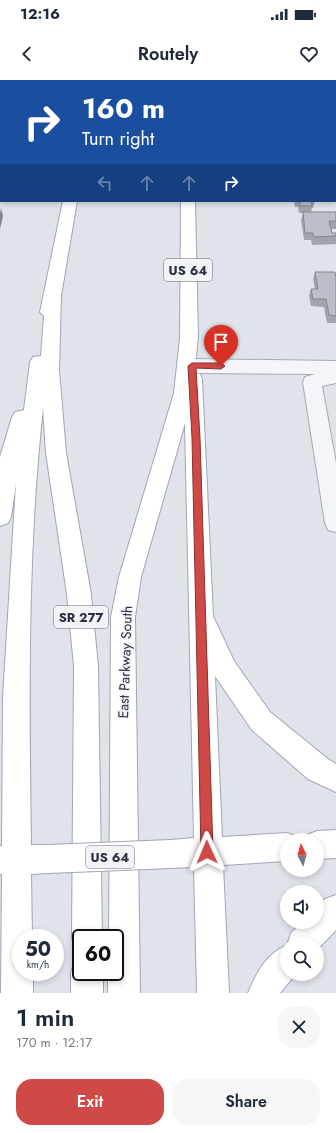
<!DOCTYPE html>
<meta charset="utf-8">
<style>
body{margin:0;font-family:Jost,sans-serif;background:#f6f6f7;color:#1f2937;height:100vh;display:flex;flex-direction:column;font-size:15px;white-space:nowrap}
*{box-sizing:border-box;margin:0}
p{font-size:13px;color:#747a83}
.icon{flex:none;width:22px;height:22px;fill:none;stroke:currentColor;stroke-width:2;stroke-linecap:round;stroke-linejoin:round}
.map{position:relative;height:913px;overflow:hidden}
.sheet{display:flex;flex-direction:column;background:#fff;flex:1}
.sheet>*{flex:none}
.top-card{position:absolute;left:0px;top:0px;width:336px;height:122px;box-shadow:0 2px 6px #0003;background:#1a4fa0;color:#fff;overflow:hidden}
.needle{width:26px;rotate:354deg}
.fabs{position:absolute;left:280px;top:753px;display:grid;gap:8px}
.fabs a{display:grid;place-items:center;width:44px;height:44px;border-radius:50%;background:#fff;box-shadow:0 2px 6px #0003;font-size:20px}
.speed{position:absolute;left:12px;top:849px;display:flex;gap:8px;font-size:20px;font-weight:700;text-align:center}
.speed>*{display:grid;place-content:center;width:52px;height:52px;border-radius:50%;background:#fff;box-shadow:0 2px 6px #0003;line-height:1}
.speed small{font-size:10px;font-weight:400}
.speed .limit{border:2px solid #111;border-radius:6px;background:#fff;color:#111}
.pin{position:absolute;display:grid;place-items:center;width:34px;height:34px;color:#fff;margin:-41px -17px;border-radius:50% 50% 50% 0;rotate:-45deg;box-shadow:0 0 4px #0007}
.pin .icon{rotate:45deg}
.me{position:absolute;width:44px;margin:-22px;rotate:359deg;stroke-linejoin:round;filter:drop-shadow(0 0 3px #0008)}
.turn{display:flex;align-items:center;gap:14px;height:84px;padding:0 16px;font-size:18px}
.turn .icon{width:52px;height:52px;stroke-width:2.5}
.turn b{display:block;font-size:28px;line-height:34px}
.lanes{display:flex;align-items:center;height:38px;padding:0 16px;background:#0003;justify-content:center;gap:20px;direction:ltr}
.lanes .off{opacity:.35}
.round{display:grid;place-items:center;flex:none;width:42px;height:42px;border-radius:16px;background:#f6f6f7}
.headline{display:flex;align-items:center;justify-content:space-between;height:68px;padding:0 16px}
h1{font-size:24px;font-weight:600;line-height:30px}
.primary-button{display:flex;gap:8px;margin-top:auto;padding:8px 16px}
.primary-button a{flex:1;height:46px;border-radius:16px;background:#cf4a47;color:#fff;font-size:16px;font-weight:600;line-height:46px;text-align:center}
.primary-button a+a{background:#f6f6f7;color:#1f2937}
.status{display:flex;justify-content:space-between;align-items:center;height:28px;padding:0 20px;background:#fff;direction:ltr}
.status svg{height:11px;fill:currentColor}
header{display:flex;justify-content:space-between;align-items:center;height:52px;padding:0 16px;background:#fff;font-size:18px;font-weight:600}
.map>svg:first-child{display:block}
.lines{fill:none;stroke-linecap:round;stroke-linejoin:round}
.minor-casing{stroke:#a6a9b4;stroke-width:2}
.major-casing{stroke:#a1a5b6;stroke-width:2}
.minor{fill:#f4f5f8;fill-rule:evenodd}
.major{fill:#fff;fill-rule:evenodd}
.major-bridge-casing{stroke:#a1a5b6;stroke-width:30;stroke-linecap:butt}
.major-bridge{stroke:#fff;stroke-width:28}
.wall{fill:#a2a3ae}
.shaded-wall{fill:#84858d}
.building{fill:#bcbeca;stroke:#84858d}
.route{fill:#cf4a47;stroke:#87302e}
.labels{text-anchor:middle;stroke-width:3;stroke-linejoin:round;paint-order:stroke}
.shield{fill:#f1f3f7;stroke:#666978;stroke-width:1}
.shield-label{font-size:13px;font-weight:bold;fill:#2a2e42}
.street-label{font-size:14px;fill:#2a2e42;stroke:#f1f3f7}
</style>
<div class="status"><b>12:16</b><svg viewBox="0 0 49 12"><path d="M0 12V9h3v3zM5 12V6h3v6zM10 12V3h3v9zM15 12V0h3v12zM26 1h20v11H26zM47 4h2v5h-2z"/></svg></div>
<header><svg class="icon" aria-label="back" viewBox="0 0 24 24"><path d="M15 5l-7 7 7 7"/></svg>Routely<svg class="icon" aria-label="heart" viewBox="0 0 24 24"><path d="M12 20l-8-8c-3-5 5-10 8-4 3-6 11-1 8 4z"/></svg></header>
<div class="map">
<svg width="336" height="913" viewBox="0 0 336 913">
<rect width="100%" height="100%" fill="#e1e3ea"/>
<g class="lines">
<defs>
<g id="minor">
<rect x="335" y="1" width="1" height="8"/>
<rect x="335" y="17" width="1" height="8"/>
<rect x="0" y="106" width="1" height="8"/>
<polygon points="192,279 336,281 336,303 322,306 336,383 336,452 328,450 325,443 303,302 305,297 315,294 192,293 186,291 183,286 186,281"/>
</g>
<g id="major">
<rect x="84" y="0" width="12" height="1"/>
<rect x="180" y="0" width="12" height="1"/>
<path d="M63,121H77L61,216L59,290L66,373L91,514L98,586L102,858H81V871L76,869L72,858L74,586L67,514L46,373L43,328C27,473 29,619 31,765H48L58,769L62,779L58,789L48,793L31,794L32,858H21V892H33V913H1L2,794H0V766H2L3,617L16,404L11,437L8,443L0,446V377L12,337L15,332L24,330L30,282L33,277L41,276L44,236L40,232Z"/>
<polygon points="181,121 195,121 198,258 194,293 200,294 202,299 213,536 234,581 270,632 328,679 336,684 336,712 308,699 252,650 215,596 222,757 287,753 297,757 298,760 287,760 287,781 223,785 229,913 197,913 194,787 171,788 161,784 157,774 161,764 171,760 194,758 185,343 141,497 135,537 140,913 108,913 108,892 115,892 115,858 109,858 111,537 119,497 174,313 180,258"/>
<polygon points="336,750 336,778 317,779 317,760 305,760 307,755 317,751"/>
<polygon points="336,815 336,850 317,870 317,864 287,865 291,853 302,842 317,842 317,825 325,819"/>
<path d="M287,865V894H296L280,913H248C257,892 265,875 287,865Z"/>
<polygon points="81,879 81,892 103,892 103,913 71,913 71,892 76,881"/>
</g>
</defs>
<use href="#minor" class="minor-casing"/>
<use href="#major" class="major-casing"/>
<use href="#minor" class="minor"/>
<use href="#major" class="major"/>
<defs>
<polyline id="major-bridge" points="48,779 171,774"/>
</defs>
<use href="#major-bridge" class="major-bridge-casing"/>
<use href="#major-bridge" class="major-bridge"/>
</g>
<g class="wall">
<polygon points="0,0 9,0 9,1 1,1 1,25 0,25"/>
<rect x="335" y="36" width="1" height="19"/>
<polygon points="0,41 1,45 1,62 0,62"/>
<polygon points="294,121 315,121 313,128 312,128 311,132 336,132 336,149 331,149 332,153 336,153 336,164 312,165 311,160 304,160 301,140 303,133 299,133 298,127 295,127"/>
<polygon points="315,192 336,198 336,243 327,243 324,227 311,226 309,216 311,209 315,209 313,199"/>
</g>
<polygon class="shaded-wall" points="1,128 3,136 0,149 0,133"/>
<g class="building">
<polygon points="0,0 7,0 7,1 1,1 1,17 0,17"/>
<rect x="335" y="36" width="1" height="12"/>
<rect x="0" y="46" width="1" height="9"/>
<polygon points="300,121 311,121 312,126 300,126"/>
<polygon points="303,132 336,132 336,141 329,141 332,153 336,153 336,156 314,157 313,153 305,153"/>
<polygon points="315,192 335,192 336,198 336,236 329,235 326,219 313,219 311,209 318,209"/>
</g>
<polygon class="route" points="192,283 221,283 225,286 221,289 196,288 200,358 213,772 211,777 207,778 203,777 201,772 192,358 188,286"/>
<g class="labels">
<g class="shield">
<rect x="164" y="179" width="48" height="22" rx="3"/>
<rect x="54" y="526" width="54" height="22" rx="3"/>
<rect x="86" y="766" width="48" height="22" rx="3"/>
</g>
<g class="shield-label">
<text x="188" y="195">US 64</text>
<text x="81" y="542">SR 277</text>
<text x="110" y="782">US 64</text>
</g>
<g class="street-label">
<text transform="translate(125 582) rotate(-88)" y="5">East Parkway South</text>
</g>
</g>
</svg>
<div class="fabs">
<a><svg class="needle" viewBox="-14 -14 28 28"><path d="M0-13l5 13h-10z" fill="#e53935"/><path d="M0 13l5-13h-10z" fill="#747a83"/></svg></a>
<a><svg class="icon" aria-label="sound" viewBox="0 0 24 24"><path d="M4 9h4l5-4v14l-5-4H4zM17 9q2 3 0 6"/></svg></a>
<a><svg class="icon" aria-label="search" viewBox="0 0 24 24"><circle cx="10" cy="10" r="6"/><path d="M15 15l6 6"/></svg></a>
</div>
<div class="speed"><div>50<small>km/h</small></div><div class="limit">60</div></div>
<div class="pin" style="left:221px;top:286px;background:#d93025"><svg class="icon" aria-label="arrive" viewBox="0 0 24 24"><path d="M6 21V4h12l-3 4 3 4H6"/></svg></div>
<svg class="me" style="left:207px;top:772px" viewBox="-20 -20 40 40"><path d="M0-17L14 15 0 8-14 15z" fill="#cf4a47" stroke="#fff" stroke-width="4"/></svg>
<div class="top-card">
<div class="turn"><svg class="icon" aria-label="right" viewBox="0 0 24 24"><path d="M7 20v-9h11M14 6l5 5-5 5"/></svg><div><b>160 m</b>Turn right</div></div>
<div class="lanes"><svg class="icon off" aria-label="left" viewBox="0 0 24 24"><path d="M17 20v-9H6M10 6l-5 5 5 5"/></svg><svg class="icon off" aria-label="ahead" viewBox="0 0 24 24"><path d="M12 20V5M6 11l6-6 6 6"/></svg><svg class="icon off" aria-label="ahead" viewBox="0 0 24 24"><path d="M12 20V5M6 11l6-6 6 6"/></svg><svg class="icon" aria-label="right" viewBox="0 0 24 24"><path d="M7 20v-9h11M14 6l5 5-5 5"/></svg></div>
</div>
</div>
<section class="sheet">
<div class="headline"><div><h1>1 min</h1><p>170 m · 12:17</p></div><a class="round"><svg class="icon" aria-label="close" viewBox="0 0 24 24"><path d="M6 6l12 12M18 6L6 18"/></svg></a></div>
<div class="primary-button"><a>Exit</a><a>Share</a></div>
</section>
